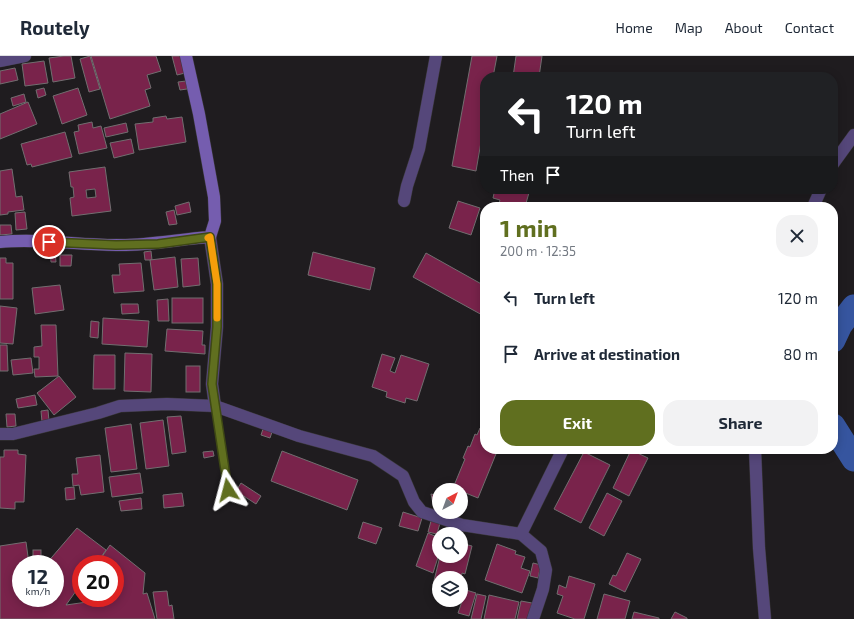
<!DOCTYPE html>
<meta charset="utf-8">
<style>
body{margin:0;font-family:"Exo 2",sans-serif;background:#f2f2f3;color:#1f2937;height:100vh;display:flex;flex-direction:column;font-size:15px;white-space:nowrap}
*{box-sizing:border-box;margin:0}
p{font-size:13px;color:#747a83}
.icon{flex:none;width:22px;height:22px;fill:none;stroke:currentColor;stroke-width:2;stroke-linecap:round;stroke-linejoin:round}
.map{position:relative;flex:1;overflow:hidden}
.drawer{position:absolute;left:480px;top:146px;width:358px;height:252px;display:flex;flex-direction:column;background:#fff;border-radius:16px;box-shadow:0 2px 10px #0003}
.drawer>*{flex:none}
.top-card{position:absolute;left:480px;top:16px;width:358px;height:122px;border-radius:16px;box-shadow:0 2px 10px #0003;background:#202124;color:#fff;overflow:hidden}
.needle{width:26px;rotate:41deg}
.fabs{position:absolute;left:432px;top:427px;display:grid;gap:8px}
.fabs a{display:grid;place-items:center;width:36px;height:36px;border-radius:50%;background:#fff;box-shadow:0 2px 10px #0003;font-size:20px}
.speed{position:absolute;left:12px;top:499px;display:flex;gap:8px;font-size:20px;font-weight:700;text-align:center}
.speed>*{display:grid;place-content:center;width:52px;height:52px;border-radius:50%;background:#fff;box-shadow:0 2px 10px #0003;line-height:1}
.speed small{font-size:10px;font-weight:400}
.speed .limit{border:6px solid #d22;background:#fff;color:#111}
.pin{position:absolute;display:grid;place-items:center;width:34px;height:34px;color:#fff;margin:-17px;border:2px solid #fff;border-radius:50%;box-shadow:0 1px 4px #0007}
.me{position:absolute;width:44px;margin:-22px;rotate:351deg;stroke-linejoin:round;filter:drop-shadow(0 0 3px #0008)}
.turn{display:flex;align-items:center;gap:14px;height:84px;padding:0 20px;font-size:18px}
.turn .icon{width:52px;height:52px;stroke-width:2.5}
.turn b{display:block;font-size:28px;line-height:34px}
.then{display:flex;align-items:center;height:38px;padding:0 20px;background:#0003;gap:8px;font-size:15px}
.round{display:grid;place-items:center;flex:none;width:42px;height:42px;border-radius:16px;background:#f2f2f3}
.headline{display:flex;align-items:center;justify-content:space-between;height:68px;padding:0 20px}
h1{font-size:24px;font-weight:700;line-height:30px;color:#606f1f}
.button{display:flex;gap:8px;margin-top:auto;padding:8px 20px}
.button a{flex:1;height:46px;border-radius:16px;background:#606f1f;color:#fff;font-size:16px;font-weight:700;line-height:46px;text-align:center}
.button a+a{background:#f2f2f3;color:#1f2937}
ul{padding:0;list-style:none}
li{display:flex;align-items:center;gap:12px;height:56px;padding:0 20px}
li div{flex:1}
li b{display:block;font-size:15px}
li em{font-style:normal}
header{display:flex;align-items:center;gap:24px;box-sizing:border-box;height:56px;padding:0 20px;background:#fff;border-bottom:1px solid #e0e1e3}
header strong{font-size:19px}
nav{display:flex;gap:22px;margin-inline-start:auto;font-size:14px}
.map>svg:first-child{display:block}
.lines{fill:none;stroke-linecap:round;stroke-linejoin:round}
.river{stroke:#36559f;stroke-width:25}
.building{fill:#79234b;stroke:#726e70;fill-rule:evenodd}
.lane-casing{stroke:#3b383b;stroke-width:7}
.street-casing{stroke:#3b383b;stroke-width:13}
.secondary-casing{stroke:#3b383b;stroke-width:13}
.lane{stroke:#55477a;stroke-width:6}
.street{stroke:#55477a;stroke-width:12}
.secondary{stroke:#755daf;stroke-width:12}
.route-casing{stroke:#3e4814;stroke-width:10}
.route{stroke:#606f1f;stroke-width:7}
.slow{stroke:#f59e0b;stroke-width:7}
</style>
<header>
<strong>Routely</strong>
<nav><a>Home</a><a>Map</a><a>About</a><a>Contact</a></nav>
</header>
<div class="map">
<svg width="854" height="563" viewBox="0 0 854 563">
<rect width="100%" height="100%" fill="#1f1c1f"/>
<g class="lines">
<g class="river">
<polyline points="833,284 840,269 854,251"/>
<polyline points="833,370 854,403"/>
</g>
</g>
<g class="building">
<polygon points="64,0 71,0 75,22 53,26 49,2"/>
<polygon points="90,0 100,33 89,36 80,3"/>
<polygon points="91,0 156,0 161,15 147,19 151,32 145,34 150,50 110,63"/>
<polygon points="172,0 180,0 185,17 177,19"/>
<polygon points="472,0 497,0 493,21 485,21 485,63 476,115 452,110"/>
<polygon points="516,0 542,0 539,21 513,21"/>
<polygon points="44,5 48,27 25,30 22,8"/>
<polygon points="15,12 18,24 0,28 0,15"/>
<polygon points="186,25 187,33 180,34 178,26"/>
<polygon points="44,32 46,39 38,42 36,34"/>
<polygon points="78,32 87,59 62,68 53,40"/>
<polygon points="24,38 26,46 13,50 11,42"/>
<polygon points="28,46 37,68 0,83 0,58"/>
<polygon points="166,60 167,63 182,61 186,86 139,94 135,68 153,66 153,62"/>
<polygon points="92,66 93,72 101,70 107,92 79,98 74,76 79,75 78,69"/>
<polygon points="126,67 128,76 106,81 104,72"/>
<polygon points="65,76 72,101 32,111 31,108 27,109 21,88"/>
<polygon points="131,83 134,97 114,102 110,87"/>
<path d="M105,111L111,155L72,160L70,142L74,141L73,131H71L69,116ZM95,133L96,141L87,142L86,134Z"/>
<polygon points="12,113 16,141 22,140 24,154 8,156 8,158 0,159 0,115"/>
<polygon points="495,133 530,133 525,151 498,151 500,144 493,142"/>
<polygon points="458,145 480,152 471,179 449,172"/>
<polygon points="189,146 191,156 177,159 175,150"/>
<polygon points="174,154 177,168 169,169 166,156"/>
<polygon points="25,156 27,173 16,174 15,157"/>
<polygon points="0,169 11,169 12,178 0,179"/>
<polygon points="50,195 55,195 56,206 51,206"/>
<polygon points="151,195 152,204 145,204 144,196"/>
<polygon points="313,196 375,212 370,234 308,219"/>
<polygon points="426,197 485,230 484,260 413,221"/>
<polygon points="60,199 72,199 71,210 60,210"/>
<polygon points="175,201 178,231 154,234 150,204"/>
<polygon points="0,202 6,202 6,207 13,207 13,243 0,243"/>
<polygon points="198,202 200,229 183,231 181,203"/>
<polygon points="141,207 144,235 114,237 112,219 120,219 119,208"/>
<polygon points="60,229 64,254 35,258 32,232"/>
<rect x="172" y="242" width="31" height="25"/>
<polygon points="168,243 169,265 158,265 157,244"/>
<polygon points="121,248 138,248 139,257 122,258"/>
<polygon points="0,250 17,252 13,288 0,287"/>
<polygon points="103,262 149,265 147,291 102,288"/>
<polygon points="91,265 99,266 98,282 90,281"/>
<polygon points="41,269 56,269 58,320 35,321 34,313 39,313 39,301 34,301 34,291 42,290"/>
<polygon points="167,273 203,275 202,289 205,289 205,298 165,295"/>
<polygon points="0,289 7,289 8,315 0,315"/>
<polygon points="125,297 152,298 151,336 124,335"/>
<polygon points="382,298 395,302 390,315 395,317 401,299 429,308 417,345 406,342 405,347 386,341 387,336 372,331"/>
<polygon points="94,299 115,299 115,333 93,333"/>
<polygon points="31,302 33,317 13,319 11,304"/>
<rect x="186" y="310" width="14" height="26"/>
<polygon points="59,320 76,341 54,359 37,337"/>
<polygon points="35,339 37,349 18,352 16,343"/>
<polygon points="48,354 49,365 42,366 41,355"/>
<polygon points="6,358 15,358 16,370 7,371"/>
<polygon points="181,360 186,396 172,398 167,361"/>
<polygon points="163,364 169,410 146,413 140,367"/>
<polygon points="131,368 137,413 111,416 105,372"/>
<polygon points="480,372 485,374 485,393 498,393 478,442 453,432 465,403 463,402 468,390 470,391 475,378 477,379"/>
<polygon points="263,373 272,376 270,382 261,379"/>
<polygon points="4,394 18,394 18,398 26,399 24,446 15,446 15,453 0,452 0,401 4,401"/>
<polygon points="631,394 648,402 629,440 613,432"/>
<polygon points="213,395 214,400 204,402 203,396"/>
<polygon points="282,395 358,424 347,454 271,425"/>
<polygon points="584,396 610,409 581,467 554,453"/>
<polygon points="100,399 104,436 81,439 79,429 73,430 72,418 78,418 76,402"/>
<polygon points="140,417 143,437 112,441 109,421"/>
<polygon points="241,427 261,440 256,448 236,435"/>
<polygon points="74,431 75,443 66,444 65,432"/>
<polygon points="182,437 184,450 164,452 163,439"/>
<polygon points="607,437 622,445 604,480 589,472"/>
<polygon points="431,438 439,440 439,451 433,448"/>
<polygon points="141,442 142,453 121,455 119,445"/>
<polygon points="403,456 422,462 418,475 399,470"/>
<polygon points="431,465 440,467 437,478 428,476"/>
<polygon points="363,466 382,472 376,488 358,482"/>
<polygon points="77,472 106,494 96,508 81,508 81,528 66,549 115,542 115,508 97,508 110,489 145,517 143,538 147,537 155,563 0,563 0,490 26,486 29,508 21,508 21,542 55,542 55,508 46,508"/>
<polygon points="428,477 439,482 439,498 433,517 416,510"/>
<polygon points="461,483 465,484 464,488 472,490 465,518 462,517 461,522 439,522 439,530 433,529 440,500 461,500"/>
<polygon points="497,488 516,495 515,498 525,501 521,512 530,515 522,537 485,524"/>
<rect x="33" y="494" width="8" height="14"/>
<polygon points="627,497 641,503 625,536 609,528 613,519 616,520"/>
<polygon points="533,507 541,509 538,522 530,520"/>
<polygon points="569,520 595,528 584,563 575,563 557,557 563,540 557,538 559,529 566,532"/>
<polygon points="466,534 476,537 469,560 458,557"/>
<polygon points="167,535 169,550 172,549 174,563 157,563 153,536"/>
<polygon points="477,538 486,540 481,563 471,563"/>
<polygon points="604,538 630,545 625,563 597,563"/>
<polygon points="489,539 519,546 515,563 484,563"/>
<polygon points="521,545 532,547 528,563 517,563"/>
<polygon points="634,556 659,562 659,563 632,563"/>
<polygon points="675,556 687,562 687,563 671,563"/>
</g>
<g class="lines">
<defs>
<polyline id="lane" points="215,350 228,434"/>
<g id="street">
<polyline points="0,5 25,0"/>
<polyline points="833,108 854,79"/>
<polyline points="404,145 407,130 419,93 436,0"/>
<polyline points="813,151 821,133"/>
<polyline points="210,181 217,228 217,271 212,328 215,350"/>
<polyline points="0,378 13,378 98,357 120,350 167,348 215,350 299,380 373,400 403,420 414,446 422,456 462,469 521,478 541,495 546,514 543,533 533,563"/>
<polyline points="755,393 759,492 765,563"/>
<polyline points="521,478 563,393"/>
</g>
<path id="secondary" d="M0,186C39,182 77,189 116,189C148,190 179,183 210,181L215,165L214,141L199,58L186,0"/>
</defs>
<use href="#lane" class="lane-casing"/>
<use href="#street" class="street-casing"/>
<use href="#secondary" class="secondary-casing"/>
<use href="#lane" class="lane"/>
<use href="#street" class="street"/>
<use href="#secondary" class="secondary"/>
</g>
<g class="lines">
<defs>
<polyline id="route" points="49,186 116,189 158,188 210,181 217,228 217,271 212,328 228,434"/>
</defs>
<use href="#route" class="route-casing"/>
<use href="#route" class="route"/>
<polyline class="slow" points="208,182 210,181 217,228 217,262"/>
</g>
</svg>
<div class="fabs">
<a><svg class="needle" viewBox="-14 -14 28 28"><path d="M0-13l5 13h-10z" fill="#e53935"/><path d="M0 13l5-13h-10z" fill="#747a83"/></svg></a>
<a><svg class="icon" aria-label="search" viewBox="0 0 24 24"><circle cx="10" cy="10" r="6"/><path d="M15 15l6 6"/></svg></a>
<a><svg class="icon" aria-label="layers" viewBox="0 0 24 24"><path d="M12 4l9 5-9 5-9-5zM3 14l9 5 9-5"/></svg></a>
</div>
<div class="speed"><div>12<small>km/h</small></div><div class="limit">20</div></div>
<div class="pin" style="left:49px;top:186px;background:#d93025"><svg class="icon" aria-label="arrive" viewBox="0 0 24 24"><path d="M6 21V4h12l-3 4 3 4H6"/></svg></div>
<svg class="me" style="left:228px;top:434px" viewBox="-20 -20 40 40"><path d="M0-17L14 15 0 8-14 15z" fill="#606f1f" stroke="#fff" stroke-width="4"/></svg>
<div class="top-card">
<div class="turn"><svg class="icon" aria-label="left" viewBox="0 0 24 24"><path d="M17 20v-9H6M10 6l-5 5 5 5"/></svg><div><b>120 m</b>Turn left</div></div>
<div class="then">Then<svg class="icon" aria-label="arrive" viewBox="0 0 24 24"><path d="M6 21V4h12l-3 4 3 4H6"/></svg></div>
</div>
<section class="drawer">
<div class="headline"><div><h1>1 min</h1><p>200 m · 12:35</p></div><a class="round"><svg class="icon" aria-label="close" viewBox="0 0 24 24"><path d="M6 6l12 12M18 6L6 18"/></svg></a></div>
<ul>
<li><svg class="icon" aria-label="left" viewBox="0 0 24 24"><path d="M17 20v-9H6M10 6l-5 5 5 5"/></svg><div><b>Turn left</b></div><em>120 m</em></li>
<li><svg class="icon" aria-label="arrive" viewBox="0 0 24 24"><path d="M6 21V4h12l-3 4 3 4H6"/></svg><div><b>Arrive at destination</b></div><em>80 m</em></li>
</ul>
<div class="button"><a>Exit</a><a>Share</a></div>
</section>
</div>
